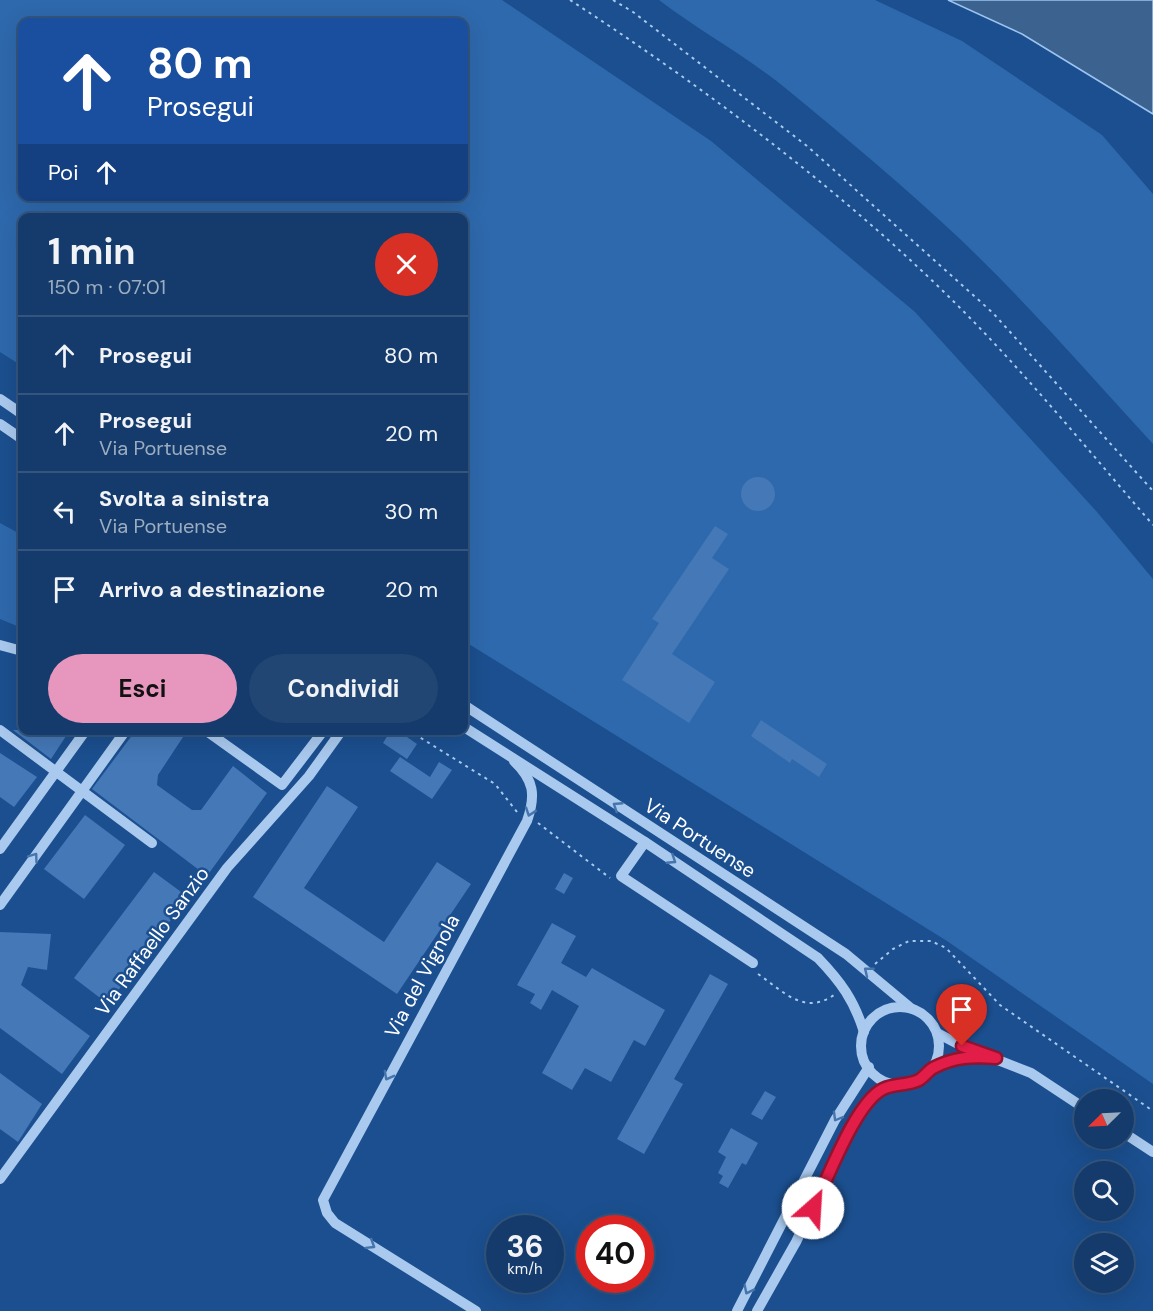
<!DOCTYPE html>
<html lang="it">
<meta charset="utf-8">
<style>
body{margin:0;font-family:"DM Sans",sans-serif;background:#214673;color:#f1f3f6;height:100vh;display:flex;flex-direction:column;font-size:22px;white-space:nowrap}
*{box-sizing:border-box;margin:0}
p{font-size:20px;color:#9dadc1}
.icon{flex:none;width:33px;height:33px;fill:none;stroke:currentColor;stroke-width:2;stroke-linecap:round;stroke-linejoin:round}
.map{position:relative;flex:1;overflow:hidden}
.side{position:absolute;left:18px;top:213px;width:450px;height:522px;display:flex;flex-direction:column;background:#143b6b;border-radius:12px;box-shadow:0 6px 24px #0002,0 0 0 2px #33557e}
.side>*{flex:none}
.hud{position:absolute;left:18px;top:18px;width:450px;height:183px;border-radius:12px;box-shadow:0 6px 24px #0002,0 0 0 2px #33557e;background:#1a4fa0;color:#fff;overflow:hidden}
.needle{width:39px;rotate:246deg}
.buttons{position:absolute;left:1074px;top:1089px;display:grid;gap:12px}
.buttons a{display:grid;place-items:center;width:60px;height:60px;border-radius:50%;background:#143b6b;box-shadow:0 6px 24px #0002,0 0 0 2px #33557e;font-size:30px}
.speed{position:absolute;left:486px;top:1215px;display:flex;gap:12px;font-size:30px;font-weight:700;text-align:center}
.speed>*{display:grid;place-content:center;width:78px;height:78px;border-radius:50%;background:#143b6b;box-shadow:0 6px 24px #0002,0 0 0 2px #33557e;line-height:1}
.speed small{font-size:15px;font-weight:400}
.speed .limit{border:9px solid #d22;background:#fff;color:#111}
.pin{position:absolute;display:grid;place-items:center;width:51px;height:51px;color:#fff;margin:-62px -26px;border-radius:50% 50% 50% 0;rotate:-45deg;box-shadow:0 0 6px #0007}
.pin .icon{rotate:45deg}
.me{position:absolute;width:66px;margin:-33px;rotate:26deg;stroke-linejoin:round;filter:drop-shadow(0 0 4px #0008)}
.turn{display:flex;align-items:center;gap:21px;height:126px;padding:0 30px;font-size:27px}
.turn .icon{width:78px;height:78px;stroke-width:2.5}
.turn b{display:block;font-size:42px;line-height:51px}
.then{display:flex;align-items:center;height:57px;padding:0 30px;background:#0003;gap:12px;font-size:22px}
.round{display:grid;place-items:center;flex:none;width:63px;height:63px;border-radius:32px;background:#214673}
.head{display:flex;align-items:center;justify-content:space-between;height:102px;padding:0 30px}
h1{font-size:36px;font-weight:700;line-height:45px}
.cta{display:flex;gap:12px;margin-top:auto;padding:12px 30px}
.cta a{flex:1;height:69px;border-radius:36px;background:#e797bd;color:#111;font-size:24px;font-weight:700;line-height:69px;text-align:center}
.cta a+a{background:#214673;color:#f1f3f6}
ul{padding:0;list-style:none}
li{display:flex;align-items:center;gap:18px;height:78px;padding:0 30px;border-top:2px solid #33557e}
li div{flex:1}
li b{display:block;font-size:22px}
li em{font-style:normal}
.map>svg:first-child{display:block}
.green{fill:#2e69ad;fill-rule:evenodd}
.water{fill:#3c6290;stroke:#9cc4f0;stroke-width:1.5}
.building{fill:#4478b7}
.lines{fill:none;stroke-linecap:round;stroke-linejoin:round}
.path{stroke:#a9c9ee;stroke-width:2;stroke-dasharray:3 4.5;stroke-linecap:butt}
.minor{stroke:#a9c9ee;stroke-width:10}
.oneway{stroke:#4674ac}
.route-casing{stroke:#92132f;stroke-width:15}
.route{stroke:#e11d48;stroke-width:10}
.labels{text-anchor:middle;stroke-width:5;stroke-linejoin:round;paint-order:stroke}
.street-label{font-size:20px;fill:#fff;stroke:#1b4f8f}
</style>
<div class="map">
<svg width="1153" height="1311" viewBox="0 0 1153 1311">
<rect width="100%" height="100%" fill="#1b4f8f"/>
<g class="green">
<path d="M0,0H502L711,141L915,312L1097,512L1153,579V1084L947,941L464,641V218H22V366L0,352ZM22,22H464V196H22Z"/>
<path d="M659,0H875L962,41L1102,135L1153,194V444C1090,375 1028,304 960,239C905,187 847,139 789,91C748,57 701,32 659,0Z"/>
<polygon points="0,523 22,535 22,628 0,619"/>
</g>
<polygon class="water" points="948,0 1153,0 1153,114 1022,34"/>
<g class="building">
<circle cx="758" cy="494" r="17"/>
<polygon points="715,526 728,534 712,558 729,569 672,654 715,682 689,723 622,680 659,623 652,619"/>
<polygon points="761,720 827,764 819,777 792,759 790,763 751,736"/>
<polygon points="13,730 70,730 51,759"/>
<polygon points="136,730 180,730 185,734 158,775 157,785 192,810 201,810 233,766 267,793 207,876 92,789"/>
<polygon points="391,730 397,730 417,744 407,759 383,743"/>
<polygon points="0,753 37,777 14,807 0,797"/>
<polygon points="400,757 430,777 439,762 452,770 432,799 390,771"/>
<polygon points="327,786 358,807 304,888 384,942 437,862 471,884 397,994 253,897"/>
<polygon points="85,815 125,845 84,899 44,869"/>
<polygon points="154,872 188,897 108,1004 74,978"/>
<polygon points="564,873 573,878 564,894 555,889"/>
<polygon points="552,923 576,936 561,963 586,977 592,968 665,1010 645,1046 634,1040 611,1082 585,1068 572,1090 542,1073 579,1006 552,990 541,1010 530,1003 535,994 517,985"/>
<polygon points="0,932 51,934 47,970 28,967 21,985 90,1036 62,1074 0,1028"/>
<polygon points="710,974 728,984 674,1079 683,1084 644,1154 617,1139"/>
<polygon points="0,1073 42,1104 18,1142 0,1129"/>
<polygon points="765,1091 776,1097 762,1120 751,1114"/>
<polygon points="731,1128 758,1143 746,1165 742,1163 728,1188 719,1183 723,1176 718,1173 726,1157 718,1152"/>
</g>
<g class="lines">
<g class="path">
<path d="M570,0C711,92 856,201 973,321C1036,386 1094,457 1153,525"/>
<polyline points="613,0 633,12 807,146 993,313 1153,491"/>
<polyline points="408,730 495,784 517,812"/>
<polyline points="538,823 610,878"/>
<polyline points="875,964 893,949 909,941 931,941 946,948 1000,1005 1153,1111"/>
<path d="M758,974C783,991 804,1016 834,995"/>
</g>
<g class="minor">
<polyline points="0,399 22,414"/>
<polyline points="0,424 22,439"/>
<polyline points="0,645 22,651"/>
<polyline points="464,705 846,954 912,1009"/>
<path d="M464,727L645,842L818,958C841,982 854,1000 864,1032"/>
<polyline points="0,730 152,843"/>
<polyline points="205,730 282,785 324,730"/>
<polyline points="645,842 621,876 753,963"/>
<polyline points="0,849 86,730"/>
<polyline points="0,905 126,730"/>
<circle cx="900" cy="1046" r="39"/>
<polyline points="937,1033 962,1046 1031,1073 1084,1108"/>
<polyline points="931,1069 954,1059 984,1057"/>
<polyline points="1124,1133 1153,1152"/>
<polyline points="0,1179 227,868 309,776 342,730"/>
<path d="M476,1311L335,1223L327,1213L323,1200L527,821C536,795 534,780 514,761"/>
<polyline points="737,1311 835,1120 869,1067"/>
<polyline points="757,1311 796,1242 845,1139 870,1098 883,1089 897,1084"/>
</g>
</g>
<defs><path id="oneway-chevron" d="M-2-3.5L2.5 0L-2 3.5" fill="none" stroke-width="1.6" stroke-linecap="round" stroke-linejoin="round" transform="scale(1.5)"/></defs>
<g class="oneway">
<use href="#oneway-chevron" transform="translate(617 806) rotate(-147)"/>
<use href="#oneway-chevron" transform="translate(530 812) rotate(109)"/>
<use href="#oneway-chevron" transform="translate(34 857) rotate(-54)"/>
<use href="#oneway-chevron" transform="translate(672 860) rotate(33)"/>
<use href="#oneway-chevron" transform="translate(868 971) rotate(-141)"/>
<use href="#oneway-chevron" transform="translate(388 1076) rotate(118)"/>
<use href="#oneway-chevron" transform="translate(837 1117) rotate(120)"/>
<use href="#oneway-chevron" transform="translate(371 1245) rotate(32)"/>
<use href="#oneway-chevron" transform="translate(748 1290) rotate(117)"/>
</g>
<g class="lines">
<defs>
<path id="route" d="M813,1208C828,1179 855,1103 883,1089C895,1083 907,1086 919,1080C924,1077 928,1071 933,1068C954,1057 973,1056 996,1058L962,1046"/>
</defs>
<use href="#route" class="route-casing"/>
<use href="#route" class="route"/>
</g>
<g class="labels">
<g class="street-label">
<text transform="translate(700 838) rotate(33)" y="7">Via Portuense</text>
<text transform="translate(152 941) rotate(-54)" y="7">Via Raffaello Sanzio</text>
<text transform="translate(422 976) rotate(-62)" y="7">Via del Vignola</text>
</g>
</g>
</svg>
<div class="buttons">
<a><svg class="needle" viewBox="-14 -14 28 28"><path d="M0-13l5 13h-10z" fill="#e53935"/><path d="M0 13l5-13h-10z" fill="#9dadc1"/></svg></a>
<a><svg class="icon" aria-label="search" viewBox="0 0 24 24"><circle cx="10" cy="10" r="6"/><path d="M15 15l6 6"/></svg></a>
<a><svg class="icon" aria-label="layers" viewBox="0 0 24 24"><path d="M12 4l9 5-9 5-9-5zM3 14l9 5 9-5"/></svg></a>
</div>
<div class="speed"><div>36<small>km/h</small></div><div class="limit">40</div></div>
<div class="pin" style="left:962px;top:1046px;background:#d93025"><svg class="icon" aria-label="arrive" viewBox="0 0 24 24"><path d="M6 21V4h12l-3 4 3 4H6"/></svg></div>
<svg class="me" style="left:813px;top:1208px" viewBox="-20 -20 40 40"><circle r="19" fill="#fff"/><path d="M0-13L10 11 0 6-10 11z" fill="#e11d48"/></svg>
<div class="hud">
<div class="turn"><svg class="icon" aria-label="ahead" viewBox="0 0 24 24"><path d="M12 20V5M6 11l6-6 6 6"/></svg><div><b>80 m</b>Prosegui</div></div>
<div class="then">Poi<svg class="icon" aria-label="ahead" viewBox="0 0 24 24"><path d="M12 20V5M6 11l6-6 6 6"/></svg></div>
</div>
<section class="side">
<div class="head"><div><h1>1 min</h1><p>150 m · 07:01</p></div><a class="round" style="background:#d93025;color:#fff"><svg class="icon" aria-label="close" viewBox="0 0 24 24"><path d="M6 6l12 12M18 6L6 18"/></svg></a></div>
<ul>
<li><svg class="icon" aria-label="ahead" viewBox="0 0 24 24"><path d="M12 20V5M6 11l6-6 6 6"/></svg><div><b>Prosegui</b></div><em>80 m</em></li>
<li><svg class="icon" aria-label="ahead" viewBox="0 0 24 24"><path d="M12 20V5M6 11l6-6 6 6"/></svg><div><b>Prosegui</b><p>Via Portuense</p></div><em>20 m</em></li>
<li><svg class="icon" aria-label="left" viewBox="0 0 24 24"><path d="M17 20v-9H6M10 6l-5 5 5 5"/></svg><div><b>Svolta a sinistra</b><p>Via Portuense</p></div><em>30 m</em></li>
<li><svg class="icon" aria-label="arrive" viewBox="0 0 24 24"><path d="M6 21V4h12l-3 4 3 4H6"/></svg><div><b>Arrivo a destinazione</b></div><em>20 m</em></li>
</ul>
<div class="cta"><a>Esci</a><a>Condividi</a></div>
</section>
</div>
